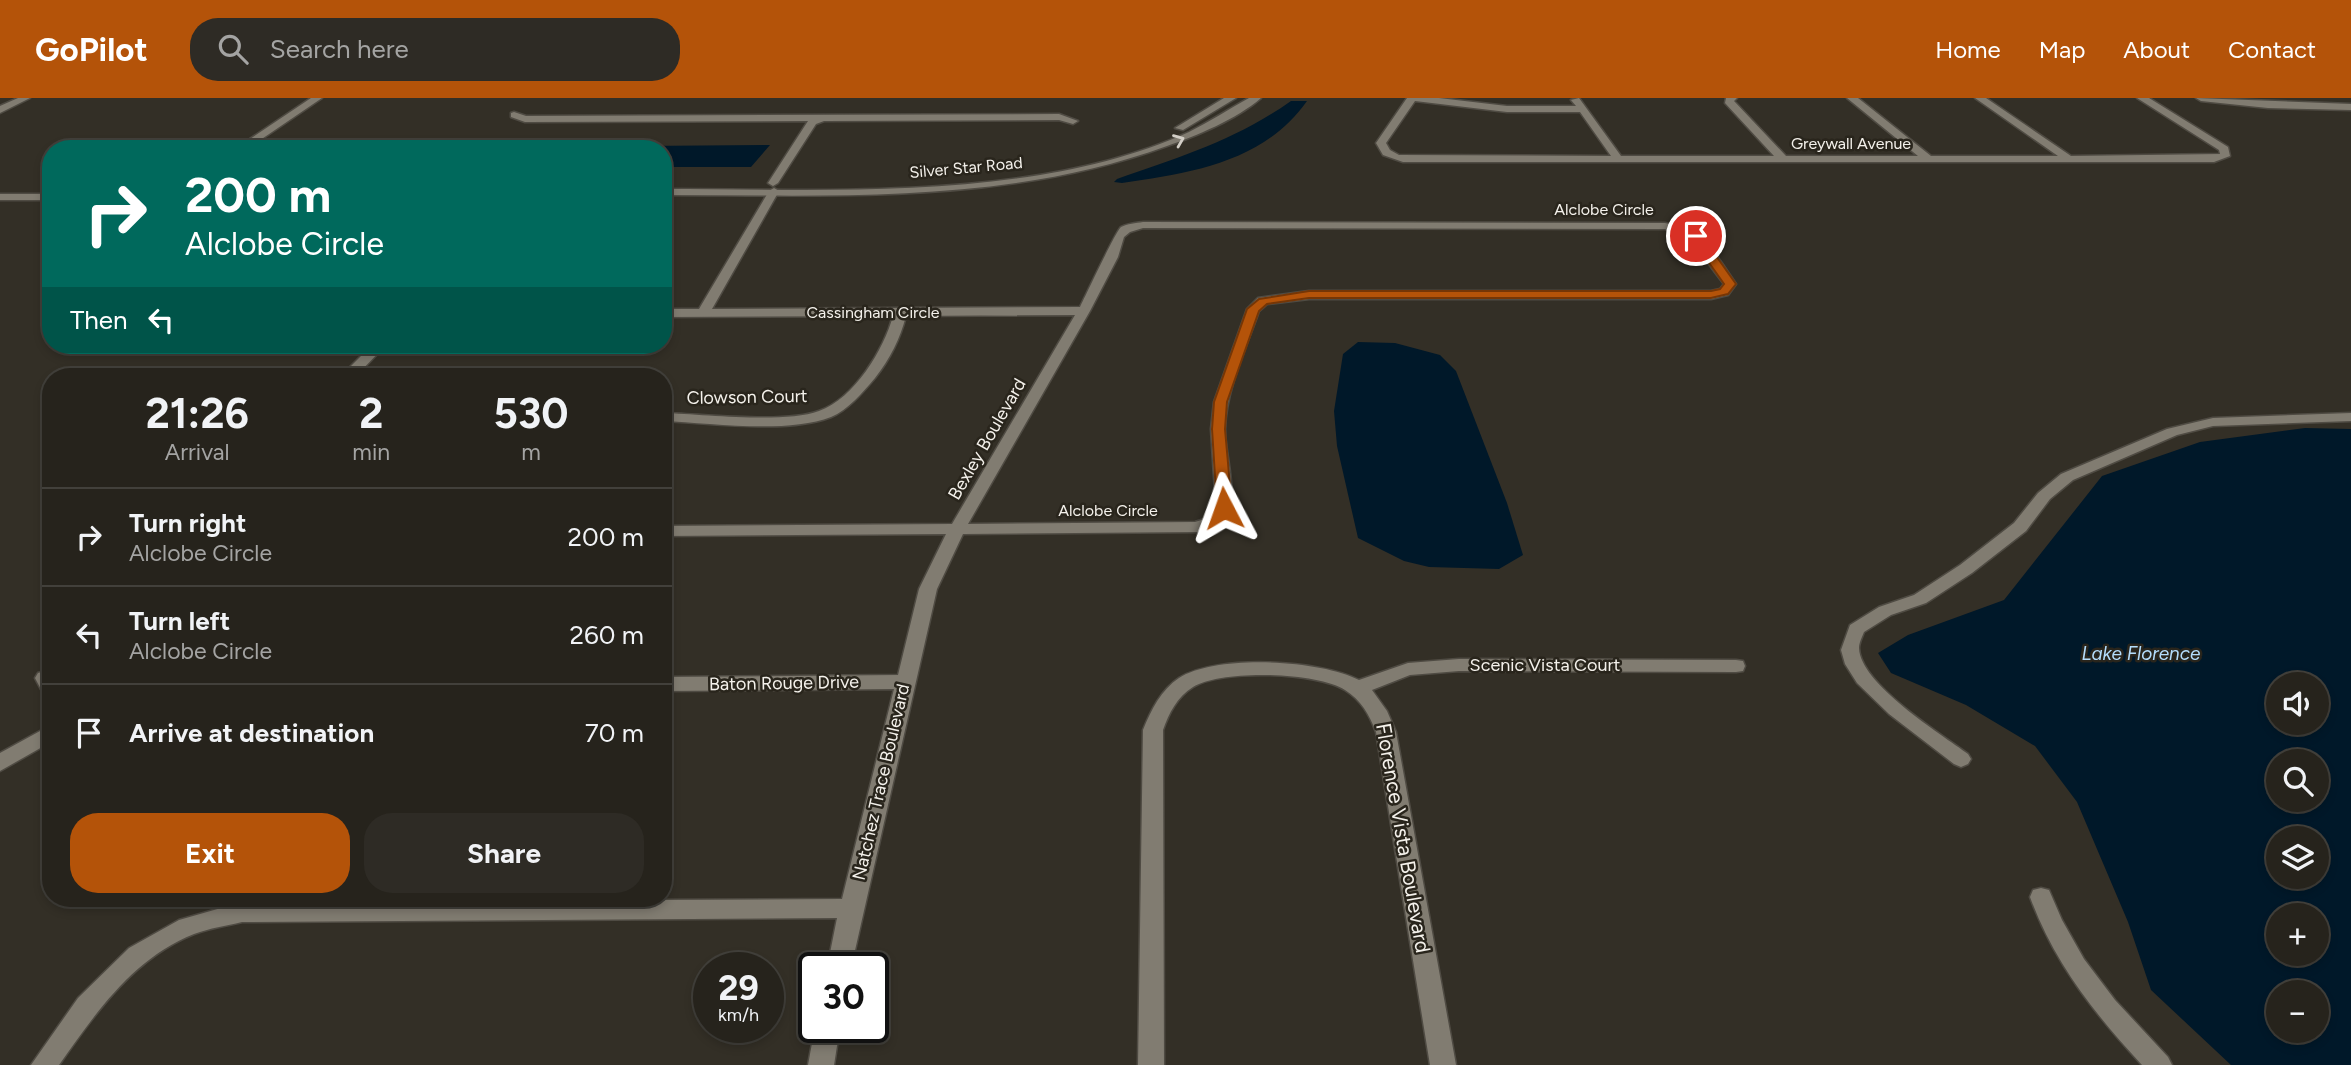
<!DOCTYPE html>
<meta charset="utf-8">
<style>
body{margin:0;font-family:Figtree,sans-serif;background:#2e2b25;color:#f1f3f6;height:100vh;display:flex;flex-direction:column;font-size:26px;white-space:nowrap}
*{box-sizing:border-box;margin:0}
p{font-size:23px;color:#a4a4a3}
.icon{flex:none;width:38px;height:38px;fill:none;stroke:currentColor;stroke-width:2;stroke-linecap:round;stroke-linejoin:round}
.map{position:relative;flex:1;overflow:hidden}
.drawer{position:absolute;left:42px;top:270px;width:630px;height:539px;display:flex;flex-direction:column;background:#26231c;border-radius:28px;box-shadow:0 4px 10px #0003,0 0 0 2px #42403b}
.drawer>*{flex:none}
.hud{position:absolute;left:42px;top:42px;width:630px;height:214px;border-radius:28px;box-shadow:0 4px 10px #0003,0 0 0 2px #42403b;background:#00695c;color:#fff;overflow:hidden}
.fabs{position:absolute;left:2266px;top:574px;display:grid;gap:14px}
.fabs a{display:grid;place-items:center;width:63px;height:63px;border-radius:50%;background:#26231c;box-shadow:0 4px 10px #0003,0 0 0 2px #42403b;font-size:35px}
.speed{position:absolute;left:693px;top:854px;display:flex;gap:14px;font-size:35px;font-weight:700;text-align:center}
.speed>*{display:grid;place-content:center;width:91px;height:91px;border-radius:50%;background:#26231c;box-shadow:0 4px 10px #0003,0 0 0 2px #42403b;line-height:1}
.speed small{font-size:18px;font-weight:400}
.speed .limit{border:4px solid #111;border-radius:10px;background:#fff;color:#111}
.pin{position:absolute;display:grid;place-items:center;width:60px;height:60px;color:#fff;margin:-30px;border:4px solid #fff;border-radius:50%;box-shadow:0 2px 7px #0007}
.me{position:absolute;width:77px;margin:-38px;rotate:356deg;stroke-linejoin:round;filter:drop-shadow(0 0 5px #0008)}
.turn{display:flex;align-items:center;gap:24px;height:147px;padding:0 28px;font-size:32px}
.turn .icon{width:91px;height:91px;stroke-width:2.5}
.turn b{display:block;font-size:49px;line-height:60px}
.then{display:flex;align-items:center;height:66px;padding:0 28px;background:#0003;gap:14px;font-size:26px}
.eta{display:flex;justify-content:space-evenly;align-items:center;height:119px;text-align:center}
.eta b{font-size:42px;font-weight:700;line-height:49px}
.button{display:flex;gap:14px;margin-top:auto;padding:14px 28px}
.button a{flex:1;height:80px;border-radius:28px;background:#b45309;color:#fff;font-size:28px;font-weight:700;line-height:80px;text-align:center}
.button a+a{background:#2e2b25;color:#f1f3f6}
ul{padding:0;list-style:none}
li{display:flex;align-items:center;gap:21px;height:98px;padding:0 28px;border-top:2px solid #42403b}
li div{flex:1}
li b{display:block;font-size:26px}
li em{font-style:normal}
header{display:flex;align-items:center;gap:42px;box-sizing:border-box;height:98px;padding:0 35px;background:#b45309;color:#fff}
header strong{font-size:33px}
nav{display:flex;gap:38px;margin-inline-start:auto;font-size:24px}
.search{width:490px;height:63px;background:#2e2b25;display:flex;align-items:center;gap:18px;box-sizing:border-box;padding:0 24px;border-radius:28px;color:#a4a4a3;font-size:26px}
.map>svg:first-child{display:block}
.water{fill:#001829;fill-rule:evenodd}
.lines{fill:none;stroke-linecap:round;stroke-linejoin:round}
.minor-casing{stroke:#4f4b43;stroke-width:3}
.tertiary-casing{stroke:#4f4b43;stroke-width:3}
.secondary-casing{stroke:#4f4b43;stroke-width:3}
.minor{fill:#817c71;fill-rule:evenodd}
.tertiary{fill:#817c71;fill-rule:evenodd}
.secondary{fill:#817c71;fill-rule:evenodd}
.oneway{stroke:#d2cec6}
.route{fill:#b45309;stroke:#753606;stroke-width:2}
.labels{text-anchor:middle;stroke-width:5;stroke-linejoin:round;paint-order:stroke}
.far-street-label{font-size:16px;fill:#f4f1eb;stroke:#29251c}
.street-label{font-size:18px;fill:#f4f1eb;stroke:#29251c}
.water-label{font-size:19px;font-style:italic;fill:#b4ddfc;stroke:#29251c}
.near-street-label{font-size:21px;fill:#f4f1eb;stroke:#29251c}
</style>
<header>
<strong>GoPilot</strong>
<div class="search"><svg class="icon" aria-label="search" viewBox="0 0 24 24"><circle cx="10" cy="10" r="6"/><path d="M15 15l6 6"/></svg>Search here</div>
<nav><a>Home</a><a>Map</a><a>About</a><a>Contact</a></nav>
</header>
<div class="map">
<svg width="2351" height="967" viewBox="0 0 2351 967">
<rect width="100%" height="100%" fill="#332f26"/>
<g class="water">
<path d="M1291,3H1307C1264,64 1191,75 1122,85L1114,84L1117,81C1180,59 1236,42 1291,3Z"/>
<polygon points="770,47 751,69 663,69 663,51 635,51 639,48"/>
<polygon points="1358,244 1395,245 1440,257 1456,273 1507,405 1523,457 1499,471 1429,469 1404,463 1358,440 1337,348 1334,313 1343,256"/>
<polygon points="477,268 543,268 549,270 547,278 455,278 460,273"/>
<path d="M2305,330L2351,331V967H2231L2151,892L2128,824L2077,704L2035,648L1966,607L1891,575L1878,555L1908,537L2004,502L2102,378L2200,344ZM2278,586H2317V625H2278ZM2278,663H2317V702H2278ZM2317,740V779H2278V740ZM2317,817V856H2278V817ZM2278,894H2317V933H2278Z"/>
</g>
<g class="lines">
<defs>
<g id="minor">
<polygon points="311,0 322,0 247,51 235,51"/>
<path d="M1407,0H1439L1507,8H1576L1571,2L1579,0L1621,58H1774L1725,5L1726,0H1737L1734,3L1786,58H1918L1847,0H1858L1931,58H2058L1975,0H1986L2071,58L2220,56L2219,52L2137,0H2149L2228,49L2230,58L2214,64H1403L1383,57L1376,45ZM1415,3L1507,14H1580L1611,58L1399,57L1390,52L1386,45Z"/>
<polygon points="2196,0 2351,6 2351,12 2268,10 2201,3"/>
<polygon points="514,14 526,18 1059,16 1078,23 1073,26 1059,22 824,23 816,26 778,85 773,88 768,85 808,23 525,24 511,19 511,15"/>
<path d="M774,90L779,93L712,211L1080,209C1086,197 1116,133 1121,129C1127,126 1136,125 1143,124L1665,125C1705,133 1714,154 1736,186L1728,197L1711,201H1309L1267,206L1259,213C1246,250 1226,291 1225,331C1225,362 1241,399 1223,425L1197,434L963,436L937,491L851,870H827L837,820L242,824C226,828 210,830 194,836C133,860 95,916 59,967H31L78,900L129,850L179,822L242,804L842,801L894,591L663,593V579L898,577L919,491L946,436L663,438V428L952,426L1075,217L906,218C900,241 890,261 875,280C863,294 848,312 831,319C787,336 710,325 663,323V315C703,316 784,326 819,313C854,301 884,251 893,218L663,219V211H699L769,93ZM1143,130L1665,131L1692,144L1724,186L1720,191L1711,193H1309L1258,200L1247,211L1214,304L1211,331L1216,410L1211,419L1195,424L968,426L1090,213L1118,159L1124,139L1130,134Z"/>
<polygon points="372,247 386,247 356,278 341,278"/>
<path d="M2351,315V323L2213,328L2177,337L2073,382L2050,401L2026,433L1972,475L1926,505L1891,517L1864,534C1862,539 1859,545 1859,550C1860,586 1941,636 1968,656L1971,661L1968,666L1961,669L1954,666L1889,616L1857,585L1845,566L1841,552L1850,527L1879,509L1914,497L1960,467L2014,425L2038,395L2061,376L2167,331L2213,320Z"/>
<path d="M1459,561L1736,562L1743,563L1745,568L1743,573L1736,574L1459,573L1410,577L1372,592L1387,613L1396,634L1456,967H1430L1376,634C1369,616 1361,602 1345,592C1317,574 1221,571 1193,589C1177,599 1169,615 1163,632L1164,967H1138L1143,632C1151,612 1161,592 1179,580C1217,556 1320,562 1359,582L1408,565Z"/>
<polygon points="45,573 51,575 51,599 44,597 35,580 38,575"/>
<polygon points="51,627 51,644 0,673 0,655"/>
<path d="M2041,790L2049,792L2062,822L2084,861L2115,902L2168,959L2172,967H2142C2095,916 2054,865 2030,799L2033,792Z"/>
<polygon points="815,929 840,929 834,967 808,967"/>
</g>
<polygon id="tertiary" points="18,0 30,0 0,15 0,8"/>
<g id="secondary">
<polygon points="1224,0 1236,0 1183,32 1175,30"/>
<path d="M1249,0H1261C1237,21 1196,38 1167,48C1006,107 832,97 663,97V91C830,91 1034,104 1189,34C1209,24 1229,11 1249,0Z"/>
<rect x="0" y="96" width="51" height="6"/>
</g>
</defs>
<use href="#minor" class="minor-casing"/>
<use href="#tertiary" class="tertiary-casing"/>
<use href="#secondary" class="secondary-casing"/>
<use href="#minor" class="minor"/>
<use href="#tertiary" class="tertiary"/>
<use href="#secondary" class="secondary"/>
</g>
<defs><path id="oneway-chevron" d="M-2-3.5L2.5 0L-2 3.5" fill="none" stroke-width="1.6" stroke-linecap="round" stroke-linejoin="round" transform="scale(1.75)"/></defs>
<use class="oneway" href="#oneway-chevron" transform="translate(1179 42) rotate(-22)"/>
<polygon class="route" points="1692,135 1700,135 1736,186 1728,196 1711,200 1309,200 1267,206 1259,213 1227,304 1225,331 1232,410 1224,415 1217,410 1212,331 1214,304 1247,211 1259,201 1309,193 1711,193 1720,191 1724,186 1690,138"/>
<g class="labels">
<g class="far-street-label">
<text x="1851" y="51">Greywall Avenue</text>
<text transform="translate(966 69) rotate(-5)" y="6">Silver Star Road</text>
<text x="1604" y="117">Alclobe Circle</text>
<text x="873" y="220">Cassingham Circle</text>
<text x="1108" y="418">Alclobe Circle</text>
</g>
<g class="street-label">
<text transform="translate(747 299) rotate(-1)" y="6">Clowson Court</text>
<text transform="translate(987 341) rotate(-60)" y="6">Bexley Boulevard</text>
<text x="1545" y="573">Scenic Vista Court</text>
<text transform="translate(784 585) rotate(-1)" y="6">Baton Rouge Drive</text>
<text transform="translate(881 684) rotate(-77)" y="6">Natchez Trace Boulevard</text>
</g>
<g class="water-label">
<text x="2141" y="562">Lake Florence</text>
</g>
<g class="near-street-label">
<text transform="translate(1403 740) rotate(80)" y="7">Florence Vista Boulevard</text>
</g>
</g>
</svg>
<div class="fabs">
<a><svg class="icon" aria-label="sound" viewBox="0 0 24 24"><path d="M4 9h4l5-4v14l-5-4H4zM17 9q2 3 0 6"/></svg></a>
<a><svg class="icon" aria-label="search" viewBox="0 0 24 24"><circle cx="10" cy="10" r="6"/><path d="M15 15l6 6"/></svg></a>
<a><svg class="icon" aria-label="layers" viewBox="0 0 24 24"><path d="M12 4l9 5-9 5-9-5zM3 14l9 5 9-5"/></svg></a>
<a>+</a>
<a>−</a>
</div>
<div class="speed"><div>29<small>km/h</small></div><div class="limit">30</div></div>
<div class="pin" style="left:1696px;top:138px;background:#d93025"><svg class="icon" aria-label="arrive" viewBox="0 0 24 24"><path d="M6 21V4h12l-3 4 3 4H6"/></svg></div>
<svg class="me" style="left:1224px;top:410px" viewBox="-20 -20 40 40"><path d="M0-17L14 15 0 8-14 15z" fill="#b45309" stroke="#fff" stroke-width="4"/></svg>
<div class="hud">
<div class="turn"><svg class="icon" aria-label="right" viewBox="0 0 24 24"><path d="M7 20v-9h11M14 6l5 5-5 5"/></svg><div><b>200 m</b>Alclobe Circle</div></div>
<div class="then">Then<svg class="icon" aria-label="left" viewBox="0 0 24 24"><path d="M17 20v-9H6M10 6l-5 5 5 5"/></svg></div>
</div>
<section class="drawer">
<div class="eta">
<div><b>21:26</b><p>Arrival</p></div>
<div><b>2</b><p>min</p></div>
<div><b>530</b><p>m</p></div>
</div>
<ul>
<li><svg class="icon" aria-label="right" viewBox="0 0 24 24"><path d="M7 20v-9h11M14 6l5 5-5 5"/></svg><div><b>Turn right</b><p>Alclobe Circle</p></div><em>200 m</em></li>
<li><svg class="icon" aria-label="left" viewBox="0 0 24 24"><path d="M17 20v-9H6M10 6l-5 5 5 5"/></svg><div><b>Turn left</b><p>Alclobe Circle</p></div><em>260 m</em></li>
<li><svg class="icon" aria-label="arrive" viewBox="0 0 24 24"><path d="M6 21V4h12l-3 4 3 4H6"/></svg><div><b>Arrive at destination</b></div><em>70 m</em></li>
</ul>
<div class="button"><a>Exit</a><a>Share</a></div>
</section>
</div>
